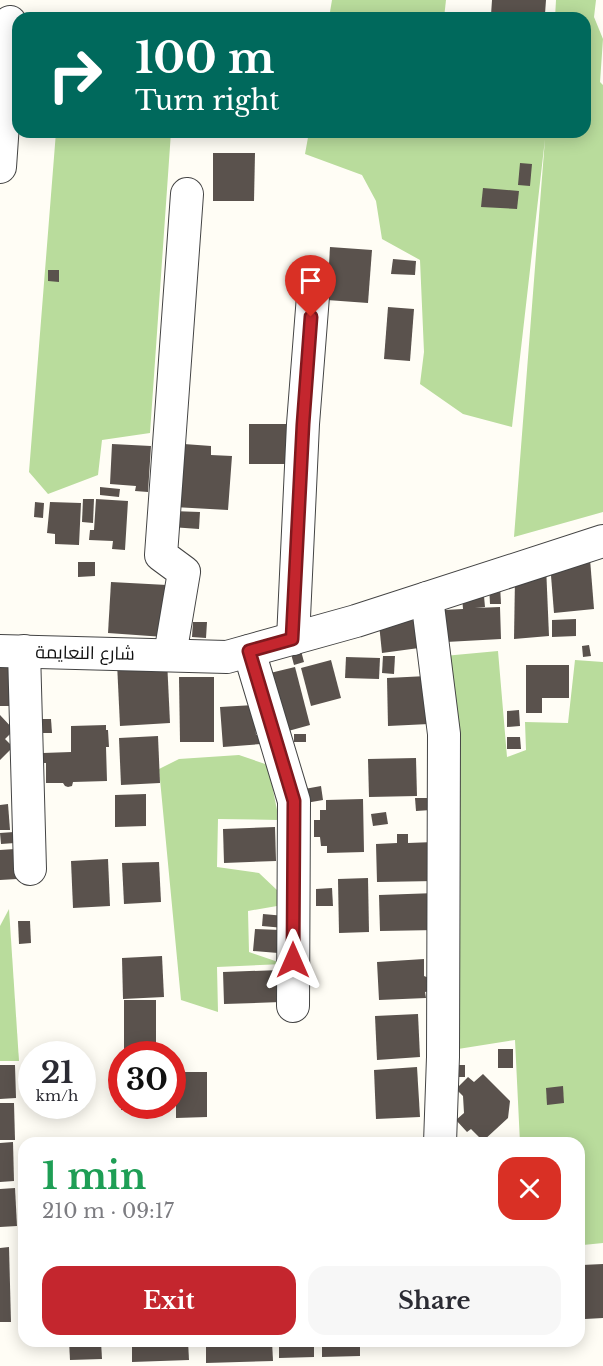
<!DOCTYPE html>
<meta charset="utf-8">
<style>
body{margin:0;font-family:"Libre Baskerville",Cairo,serif;background:#f7f7f7;color:#2b2b33;height:100vh;display:flex;flex-direction:column;font-size:22px;white-space:nowrap}
*{box-sizing:border-box;margin:0}
p{font-size:20px;color:#7c7c81}
.icon{flex:none;width:33px;height:33px;fill:none;stroke:currentColor;stroke-width:2;stroke-linecap:round;stroke-linejoin:round}
.map{position:relative;flex:1;overflow:hidden}
.panel{position:absolute;left:18px;top:1137px;width:567px;height:210px;display:flex;flex-direction:column;background:#fff;border-radius:18px;box-shadow:0 3px 15px #0003}
.panel>*{flex:none}
.banner{position:absolute;left:12px;top:12px;width:579px;height:126px;border-radius:18px;box-shadow:0 3px 15px #0003;background:#00695c;color:#fff;overflow:hidden}
.speed{position:absolute;left:18px;top:1041px;display:flex;gap:12px;font-size:30px;font-weight:700;text-align:center}
.speed>*{display:grid;place-content:center;width:78px;height:78px;border-radius:50%;background:#fff;box-shadow:0 3px 15px #0003;line-height:1}
.speed small{font-size:15px;font-weight:400}
.speed .limit{border:9px solid #d22;background:#fff;color:#111}
.pin{position:absolute;display:grid;place-items:center;width:51px;height:51px;color:#fff;margin:-62px -26px;border-radius:50% 50% 50% 0;rotate:-45deg;box-shadow:0 0 6px #0007}
.pin .icon{rotate:45deg}
.me{position:absolute;width:66px;margin:-33px;rotate:0deg;stroke-linejoin:round;filter:drop-shadow(0 0 4px #0008)}
.turn{display:flex;align-items:center;gap:21px;height:126px;padding:0 24px;font-size:27px}
.turn .icon{width:78px;height:78px;stroke-width:2.5}
.turn b{display:block;font-size:42px;line-height:51px}
.round{display:grid;place-items:center;flex:none;width:63px;height:63px;border-radius:18px;background:#f7f7f7}
.overview{display:flex;align-items:center;justify-content:space-between;height:102px;padding:0 24px}
h1{font-size:36px;font-weight:700;line-height:45px;color:#1e9e55}
.primary-button{display:flex;gap:12px;margin-top:auto;padding:12px 24px}
.primary-button a{flex:1;height:69px;border-radius:18px;background:#c4262e;color:#fff;font-size:24px;font-weight:700;line-height:69px;text-align:center}
.primary-button a+a{background:#f7f7f7;color:#2b2b33}
.map>svg:first-child{display:block}
.forest{fill:#b9dc9c}
.building{fill:#5a524d}
.lines{fill:none;stroke-linecap:round;stroke-linejoin:round}
.minor-casing{stroke:#444;stroke-width:34}
.minor{stroke:#fff;stroke-width:32}
.route-casing{stroke:#7f191e;stroke-width:15}
.route{stroke:#c4262e;stroke-width:10}
.labels{text-anchor:middle;stroke-width:6;stroke-linejoin:round;paint-order:stroke}
.street-label{font-size:18px;fill:#111;stroke:#fff}
</style>
<div class="map">
<svg width="603" height="1366" viewBox="0 0 603 1366">
<rect width="100%" height="100%" fill="#fffdf5"/>
<g class="forest">
<polygon points="332,0 446,0 444,18 329,18"/>
<polygon points="556,0 596,0 594,17 603,39 600,82 603,85 603,512 514,537 545,139 512,427 463,414 420,384 424,352 420,260 382,239 376,201 362,175 305,154 309,132 585,132 585,18 555,18"/>
<polygon points="56,132 171,132 150,433 102,440 98,475 48,494 29,472"/>
<polygon points="498,651 507,757 526,750 525,722 568,723 575,660 603,662 603,1243 583,1245 584,1162 579,1164 579,1143 520,1143 515,1040 458,1049 444,656"/>
<polygon points="239,755 268,765 279,820 218,819 217,867 259,873 278,891 277,906 248,911 249,952 284,964 217,967 218,1012 181,1000 159,769 179,759"/>
<polygon points="9,909 19,1061 0,1061 0,926"/>
</g>
<g class="building">
<polygon points="492,0 546,0 545,14 506,12 506,16 491,15"/>
<polygon points="213,153 255,153 254,201 213,201"/>
<polygon points="520,163 532,164 530,186 518,185"/>
<polygon points="483,188 519,191 517,209 481,207"/>
<polygon points="330,247 372,250 368,303 327,300"/>
<polygon points="393,259 416,261 415,275 391,274"/>
<polygon points="48,270 59,270 59,282 48,281"/>
<polygon points="388,307 414,309 410,361 384,359"/>
<rect x="249" y="424" width="42" height="40"/>
<polygon points="112,444 151,446 148,492 135,491 136,486 110,484"/>
<polygon points="184,444 211,446 211,455 232,456 228,510 174,507"/>
<polygon points="100,487 120,489 119,497 100,495"/>
<polygon points="83,499 94,499 93,523 82,522"/>
<polygon points="96,499 128,501 125,550 112,549 113,541 89,540 90,530 94,530"/>
<polygon points="35,502 44,503 43,518 34,517"/>
<polygon points="50,502 81,503 79,545 55,544 55,534 47,533"/>
<polygon points="172,511 200,512 199,529 171,527"/>
<polygon points="590,559 594,609 554,613 550,563"/>
<polygon points="78,562 95,562 95,576 78,577"/>
<polygon points="546,566 549,636 514,639 515,578"/>
<polygon points="111,582 167,585 164,637 108,633"/>
<polygon points="489,585 500,585 501,604 490,604"/>
<polygon points="484,596 485,607 475,608 500,607 501,639 446,642 444,610 463,609 462,597"/>
<polygon points="576,619 576,636 552,637 552,620"/>
<polygon points="415,620 419,648 382,653 379,624"/>
<polygon points="193,622 207,622 206,638 192,637"/>
<polygon points="589,645 591,656 583,657 582,646"/>
<polygon points="300,647 304,662 294,665 290,650"/>
<polygon points="383,656 395,656 394,674 382,673"/>
<polygon points="346,657 380,658 379,679 345,678"/>
<polygon points="167,660 170,723 120,726 117,663"/>
<polygon points="331,660 341,698 311,706 301,668"/>
<polygon points="11,662 12,706 0,706 0,663"/>
<polygon points="526,665 569,665 569,698 542,698 542,713 526,713"/>
<polygon points="295,667 310,725 281,733 266,674"/>
<polygon points="427,676 429,724 388,726 387,678"/>
<polygon points="179,677 214,677 214,742 180,742"/>
<polygon points="254,705 256,735 260,735 261,744 223,747 220,707"/>
<polygon points="519,710 520,726 507,727 507,711"/>
<polygon points="0,715 14,730 5,739 13,747 0,760"/>
<polygon points="31,719 51,719 52,733 31,733"/>
<polygon points="106,725 106,730 108,730 109,747 106,747 107,781 73,782 72,786 68,787 65,786 63,783 46,783 46,763 43,763 43,753 71,752 71,726"/>
<rect x="294" y="734" width="12" height="8"/>
<polygon points="158,736 160,783 121,785 119,738"/>
<polygon points="507,737 520,737 521,749 507,749"/>
<polygon points="416,758 417,796 369,797 368,759"/>
<polygon points="321,786 323,800 300,804 299,790"/>
<polygon points="146,794 146,826 115,827 115,795"/>
<polygon points="415,798 431,798 431,810 416,811"/>
<polygon points="363,799 364,852 327,853 327,846 321,846 320,837 314,837 314,820 320,820 320,810 326,810 326,800"/>
<polygon points="8,804 10,830 0,830 0,805"/>
<polygon points="386,812 388,824 373,826 371,814"/>
<polygon points="275,827 276,861 224,863 223,829"/>
<polygon points="14,832 15,843 1,844 0,833"/>
<polygon points="397,834 408,834 408,843 434,842 435,881 377,882 376,844 397,843"/>
<polygon points="15,849 17,879 0,880 0,850"/>
<polygon points="108,859 110,906 73,908 71,861"/>
<polygon points="159,862 161,902 124,904 122,863"/>
<polygon points="368,878 369,932 339,933 338,879"/>
<polygon points="332,888 333,906 316,906 316,889"/>
<polygon points="436,893 437,930 380,931 379,895"/>
<polygon points="263,914 285,916 284,928 262,926"/>
<polygon points="18,921 30,921 31,943 19,944"/>
<polygon points="255,929 280,930 278,953 253,951"/>
<polygon points="162,956 164,997 123,999 122,958"/>
<polygon points="424,959 424,976 429,978 430,991 425,992 426,998 379,1000 377,962"/>
<polygon points="280,970 281,1002 224,1004 223,972"/>
<rect x="124" y="1000" width="32" height="53"/>
<polygon points="418,1014 420,1057 377,1060 375,1016"/>
<rect x="498" y="1049" width="15" height="19"/>
<polygon points="0,1065 15,1065 16,1098 0,1099"/>
<rect x="449" y="1065" width="16" height="12"/>
<polygon points="417,1067 420,1117 376,1119 374,1070"/>
<polygon points="176,1072 207,1072 207,1117 176,1118"/>
<polygon points="483,1074 510,1101 508,1118 483,1141 471,1129 467,1132 456,1120 464,1113 463,1096 456,1089 468,1077 474,1082"/>
<polygon points="563,1086 564,1103 547,1105 546,1088"/>
<polygon points="0,1103 14,1103 15,1140 0,1140"/>
<polygon points="122,1106 155,1106 155,1111 121,1110"/>
<polygon points="13,1142 14,1181 0,1182 0,1143"/>
<polygon points="15,1188 17,1226 0,1227 0,1189"/>
<polygon points="9,1247 11,1322 0,1322 0,1248"/>
<polygon points="603,1264 603,1318 585,1319 582,1265"/>
<polygon points="69,1341 101,1341 102,1359 70,1360"/>
<polygon points="132,1341 188,1341 189,1360 132,1362"/>
<polygon points="206,1341 272,1341 273,1361 206,1363"/>
<polygon points="279,1341 314,1341 314,1357 279,1358"/>
<polygon points="322,1341 360,1341 360,1356 322,1357"/>
</g>
<g class="lines">
<defs>
<g id="minor">
<polyline points="0,167 10,22"/>
<polyline points="427,598 444,734 443,1057 440,1143"/>
<polyline points="293,639 303,424 313,296"/>
<polyline points="0,651 227,657 356,621 603,541"/>
<polyline points="24,651 30,869"/>
<polyline points="249,651 294,801 293,1006"/>
<polyline points="170,655 184,572 161,555 187,194"/>
</g>
</defs>
<use href="#minor" class="minor-casing"/>
<use href="#minor" class="minor"/>
</g>
<g class="lines">
<defs>
<polyline id="route" points="293,960 294,801 249,651 292,639 303,424 311,317"/>
</defs>
<use href="#route" class="route-casing"/>
<use href="#route" class="route"/>
</g>
<g class="labels">
<g class="street-label">
<text transform="translate(85 653) rotate(1)" y="6">شارع النعايمة</text>
</g>
</g>
</svg>
<div class="speed"><div>21<small>km/h</small></div><div class="limit">30</div></div>
<div class="pin" style="left:311px;top:317px;background:#d93025"><svg class="icon" aria-label="arrive" viewBox="0 0 24 24"><path d="M6 21V4h12l-3 4 3 4H6"/></svg></div>
<svg class="me" style="left:293px;top:960px" viewBox="-20 -20 40 40"><path d="M0-17L14 15 0 8-14 15z" fill="#c4262e" stroke="#fff" stroke-width="4"/></svg>
<div class="banner">
<div class="turn"><svg class="icon" aria-label="right" viewBox="0 0 24 24"><path d="M7 20v-9h11M14 6l5 5-5 5"/></svg><div><b>100 m</b>Turn right</div></div>
</div>
<section class="panel">
<div class="overview"><div><h1>1 min</h1><p>210 m · 09:17</p></div><a class="round" style="background:#d93025;color:#fff"><svg class="icon" aria-label="close" viewBox="0 0 24 24"><path d="M6 6l12 12M18 6L6 18"/></svg></a></div>
<div class="primary-button"><a>Exit</a><a>Share</a></div>
</section>
</div>
